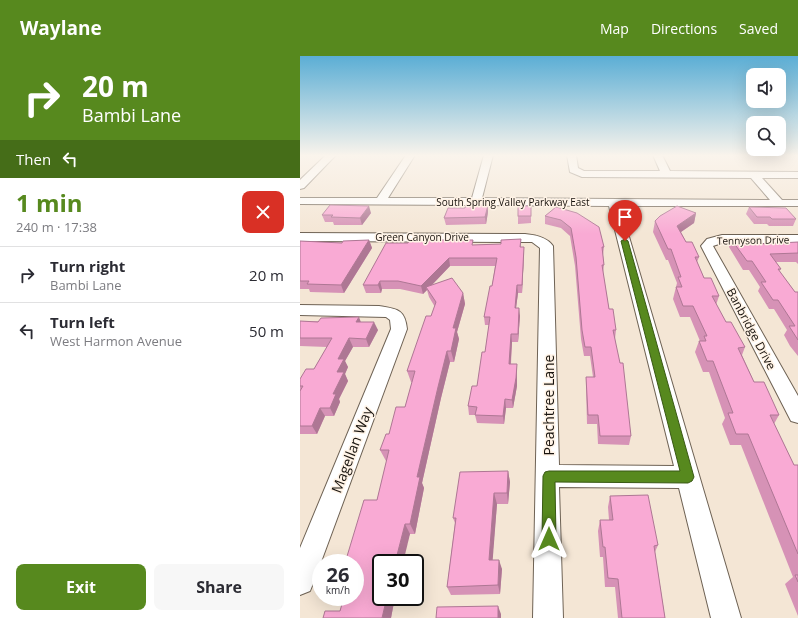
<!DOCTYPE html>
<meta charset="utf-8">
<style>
body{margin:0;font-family:"Open Sans",sans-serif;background:#f7f7f7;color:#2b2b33;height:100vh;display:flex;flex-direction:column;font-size:15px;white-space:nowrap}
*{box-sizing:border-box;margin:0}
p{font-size:13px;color:#7c7c81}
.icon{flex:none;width:22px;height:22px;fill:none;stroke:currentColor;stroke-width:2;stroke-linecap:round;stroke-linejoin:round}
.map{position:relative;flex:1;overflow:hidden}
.details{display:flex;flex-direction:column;background:#fff;width:300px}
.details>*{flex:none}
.guide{background:#57891e;color:#fff;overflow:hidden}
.tools{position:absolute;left:446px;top:12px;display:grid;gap:8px}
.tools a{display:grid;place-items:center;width:40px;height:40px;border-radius:8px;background:#fff;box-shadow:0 4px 16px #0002;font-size:20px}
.speed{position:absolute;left:12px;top:498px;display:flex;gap:8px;font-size:20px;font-weight:700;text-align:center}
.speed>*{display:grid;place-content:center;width:52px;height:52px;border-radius:50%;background:#fff;box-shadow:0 4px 16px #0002;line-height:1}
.speed small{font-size:10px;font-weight:400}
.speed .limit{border:2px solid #111;border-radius:6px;background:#fff;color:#111}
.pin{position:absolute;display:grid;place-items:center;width:34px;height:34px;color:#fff;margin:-41px -17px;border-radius:50% 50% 50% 0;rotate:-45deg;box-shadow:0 0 4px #0007}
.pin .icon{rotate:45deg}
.me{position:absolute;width:44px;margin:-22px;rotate:0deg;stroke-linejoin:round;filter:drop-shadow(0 0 3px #0008)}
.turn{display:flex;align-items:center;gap:14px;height:84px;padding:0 16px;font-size:18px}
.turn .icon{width:52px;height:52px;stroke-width:2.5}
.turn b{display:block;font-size:28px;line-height:34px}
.then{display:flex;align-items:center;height:38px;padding:0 16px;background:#0003;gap:8px;font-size:15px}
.round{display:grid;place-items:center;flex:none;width:42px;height:42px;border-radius:8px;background:#f7f7f7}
.head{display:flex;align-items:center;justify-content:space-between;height:68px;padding:0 16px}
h1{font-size:24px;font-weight:700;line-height:30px;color:#57891e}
.primary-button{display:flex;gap:8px;margin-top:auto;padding:8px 16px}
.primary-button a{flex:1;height:46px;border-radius:8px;background:#57891e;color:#fff;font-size:16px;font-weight:700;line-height:46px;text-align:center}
.primary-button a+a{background:#f7f7f7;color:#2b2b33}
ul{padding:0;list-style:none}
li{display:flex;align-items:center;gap:12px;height:56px;padding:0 16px;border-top:1px solid #e1e1e2}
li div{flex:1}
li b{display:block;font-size:15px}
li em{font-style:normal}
header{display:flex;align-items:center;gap:24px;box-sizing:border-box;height:56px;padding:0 20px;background:#57891e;color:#fff}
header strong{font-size:19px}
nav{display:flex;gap:22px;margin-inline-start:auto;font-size:14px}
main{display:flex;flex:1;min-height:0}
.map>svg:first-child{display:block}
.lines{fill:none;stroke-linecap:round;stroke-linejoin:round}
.minor-casing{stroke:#6e6254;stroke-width:2}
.minor{fill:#fff;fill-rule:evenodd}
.wall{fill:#d692b6}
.shaded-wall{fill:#ae7794}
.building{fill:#f9aad4;stroke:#ae7794}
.route{fill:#57891e;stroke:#395914}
.labels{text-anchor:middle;stroke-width:3;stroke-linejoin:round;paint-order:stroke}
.far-street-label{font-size:10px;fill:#18130e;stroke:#fff3e6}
.street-label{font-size:12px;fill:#18130e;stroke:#fff3e6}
.near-street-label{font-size:14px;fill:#18130e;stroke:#fff3e6}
</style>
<header>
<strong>Waylane</strong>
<nav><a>Map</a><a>Directions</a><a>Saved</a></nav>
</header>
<main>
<section class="details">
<div class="guide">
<div class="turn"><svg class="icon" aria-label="right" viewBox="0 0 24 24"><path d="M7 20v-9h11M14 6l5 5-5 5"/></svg><div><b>20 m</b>Bambi Lane</div></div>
<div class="then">Then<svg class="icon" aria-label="left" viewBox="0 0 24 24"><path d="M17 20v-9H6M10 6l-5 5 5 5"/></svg></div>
</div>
<div class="head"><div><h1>1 min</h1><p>240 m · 17:38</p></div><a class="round" style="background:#d93025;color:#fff"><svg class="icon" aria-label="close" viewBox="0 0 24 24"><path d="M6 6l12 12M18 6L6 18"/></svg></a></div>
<ul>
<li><svg class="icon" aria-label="right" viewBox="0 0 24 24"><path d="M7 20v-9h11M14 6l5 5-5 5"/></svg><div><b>Turn right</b><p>Bambi Lane</p></div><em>20 m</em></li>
<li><svg class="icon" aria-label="left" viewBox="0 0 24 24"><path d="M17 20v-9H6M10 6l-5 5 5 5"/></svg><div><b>Turn left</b><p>West Harmon Avenue</p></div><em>50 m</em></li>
</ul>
<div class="primary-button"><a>Exit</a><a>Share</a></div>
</section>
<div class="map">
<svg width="498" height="562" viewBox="0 0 498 562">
<rect width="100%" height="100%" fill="#f4e6d5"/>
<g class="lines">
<defs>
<g id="minor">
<polygon points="26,99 36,99 4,132 0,133 0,124"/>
<path d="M106,99H115L88,142H172L184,99H193L182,142L470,144L451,122L282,121L270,116L267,99H276L278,112L284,115H360L353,99H362L370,115L498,116V122H462L482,144H498V150H320L441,562H411L379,432L259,431L263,562H233L240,192L232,186H225L0,185V177L225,178C235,179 247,181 253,190L259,409L374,410L309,150L0,148V142H77Z"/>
<polygon points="498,179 498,187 422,187 413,190 498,340 498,367 491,365 401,190 407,183 422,179"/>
<path d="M0,249L79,250C97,253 105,253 107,273L14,525L10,535L0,539V492L91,273L90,264L86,261L0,259Z"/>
</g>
</defs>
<use href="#minor" class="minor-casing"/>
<use href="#minor" class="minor"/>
</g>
<g class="wall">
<polygon points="188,149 188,156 186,168 146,169 144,162 165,152"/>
<polygon points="231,150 231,167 218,168 218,160"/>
<polygon points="256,151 304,191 303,199 304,209 303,217 309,253 316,274 315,283 331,380 329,389 298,388 297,368 287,368 286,330 286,321 293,321 290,300 284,300 281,283 275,210 270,180 261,172 245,168 245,160"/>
<polygon points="449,151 496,163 493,170 469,170 467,168 454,168 446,158"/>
<polygon points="71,157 62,169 34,169 33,166 25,166 22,159"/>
<polygon points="396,157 394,167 381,176 386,186 399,201 397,206 404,222 419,240 416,249 426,266 445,291 442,299 454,326 479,359 474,368 494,409 498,409 498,560 485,528 493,521 441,389 430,389 422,368 425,362 409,316 403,316 395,296 399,285 400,285 390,261 380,261 373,243 377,227 368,204 366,204 353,176 355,165"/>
<polygon points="221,183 221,191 224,198 222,237 218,237 216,252 220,260 218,286 212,286 211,308 217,316 217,330 213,352 206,352 204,368 177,367 175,359 169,359 168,350 177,330 185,296 189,269 185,269 184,261 192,230 195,210 150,210 132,229 163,237 165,248 157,276 159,283 154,306 150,306 141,342 122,427 124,432 115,478 110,478 81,541 95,541 91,562 40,555 77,444 87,405 86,405 80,394 89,378 105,351 112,326 111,326 107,315 131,260 135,251 129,241 127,234 123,238 100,233 82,233 81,237 66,237 63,229 174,189 201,188"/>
<polygon points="431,183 460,188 498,186 498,208 496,206 476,206 481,213 479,215 495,236 498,236 498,300 490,290 484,279 487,274 474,253 469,253 458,235 460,231 449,214 443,214 429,191"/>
<polygon points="69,184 72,192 44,237 10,236 9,233 0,233 0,185 42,187"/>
<polygon points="0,265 60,266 78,274 69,291 53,291 45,305 48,311 45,318 48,325 39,343 40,346 34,360 25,360 17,378 0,378 0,323 14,313 27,291 0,290"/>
<polygon points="208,415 210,426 208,448 197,448 192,504 202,513 200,538 151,539 147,531 155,467 153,462"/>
<polygon points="310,440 358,489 355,496 365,562 318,562 315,531 305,531 303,501 300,501 298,475 300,464 309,464 308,451"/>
</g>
<g class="shaded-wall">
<polygon points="188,149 188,156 186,168 185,161"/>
<polygon points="69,150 71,157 62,169 60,162"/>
<polygon points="396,157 394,167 375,180 377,170"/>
<polygon points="69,184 72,192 44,237 41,229"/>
<polygon points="224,191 224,198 222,237 222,229"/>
<polygon points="149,202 150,210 128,233 126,231 127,234 123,238 121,230"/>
<polygon points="80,225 82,233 81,237 78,229"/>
<polygon points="217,229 218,237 215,260 215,252"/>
<polygon points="163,237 165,248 157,276 159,283 154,306 151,295 153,272"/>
<polygon points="219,252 220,260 218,286 218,278"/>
<polygon points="59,261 62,269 56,266"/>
<polygon points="74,266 78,274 69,291 66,283"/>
<polygon points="211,278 212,286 210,316 209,308"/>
<polygon points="49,282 53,291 45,305 48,311 45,318 48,325 39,343 40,346 34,360 30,352 33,338 37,316 38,303"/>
<polygon points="147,295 150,306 141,342 122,427 124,432 115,478 110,468 117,421 138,331"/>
<polygon points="217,308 217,330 213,352 212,344"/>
<polygon points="205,343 206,352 204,368 203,360"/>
<polygon points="20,352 25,360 17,378 12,370"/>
<polygon points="208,415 210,426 208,448 207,437"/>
<polygon points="194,437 197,448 192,513 189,504"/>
<polygon points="105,468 110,478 103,507 95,507"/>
<polygon points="199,504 202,513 200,538 198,529"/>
<polygon points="87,541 95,541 91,562 82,562"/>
<polygon points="198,550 201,558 201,562 198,562"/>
</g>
<g class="building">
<polygon points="30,149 69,150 60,162 31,161 33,159 22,159"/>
<polygon points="166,149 188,149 185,161 144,162 148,152 165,152"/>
<rect x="218" y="150" width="13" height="10"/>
<polygon points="377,150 396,157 377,170 386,186 392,186 399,201 395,201 404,222 411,222 419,240 412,240 426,266 431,266 445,291 438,292 454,326 464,326 479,359 470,359 494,409 498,409 498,498 448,378 436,378 428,357 433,357 413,305 407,305 399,285 406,285 404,280 407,280 393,250 383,250 376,231 382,231 378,221 381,221 371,193 368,193 355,165 360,160"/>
<polygon points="256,151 277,157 299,171 304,191 302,191 304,209 302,209 309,253 313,253 316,274 313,274 320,307 323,307 331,380 300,380 298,359 288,359 286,321 295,321 291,291 285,291 282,274 276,201 271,172 261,164 245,160"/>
<polygon points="449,151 486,152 496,163 472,163 470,161 457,161"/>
<polygon points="221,183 220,191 224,191 222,229 217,229 215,252 219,252 218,278 211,278 209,308 217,308 216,322 212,344 205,343 203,360 175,359 177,351 168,350 172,330 177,330 182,296 185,296 190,261 184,261 190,230 192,230 197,202 149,202 121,230 98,225 80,225 78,229 63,229 86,187 108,187 110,184 173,184 172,189 201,188 201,184"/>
<polygon points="431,183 456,183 460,188 498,186 498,197 470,198 481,213 478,213 495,236 498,236 498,284 489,270 495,270 478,244 473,244 461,226 466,226 452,205 447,205"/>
<polygon points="69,184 41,229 7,228 9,225 0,225 0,185 42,187 43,185"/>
<polygon points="152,222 163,237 153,272 156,272 151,295 147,295 138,331 117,421 120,421 110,468 105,468 95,507 81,507 81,541 87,541 82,562 23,562 25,555 40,555 44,541 55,541 55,507 45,507 64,444 77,444 89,394 80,394 86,378 89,378 96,351 105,351 115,315 107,315 126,260 131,260 136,246 126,231"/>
<polygon points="59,261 56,266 74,266 66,283 49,282 38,303 44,303 37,316 44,316 33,338 36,338 30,352 20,352 12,370 0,370 0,335 3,330 0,330 0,323 6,313 14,313 32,282 0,282 0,265 18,266 21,262"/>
<polygon points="208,415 207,437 194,437 189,504 199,504 198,529 147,531 156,462 153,462 160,416"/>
<polygon points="348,439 358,489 354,490 365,562 322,562 318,523 308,522 305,491 303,491 300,464 313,464 310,440"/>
<polygon points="495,519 498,519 498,526"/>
<polygon points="198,550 198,562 136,562 137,551"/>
</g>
<linearGradient id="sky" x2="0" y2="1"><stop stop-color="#5baed5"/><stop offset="0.56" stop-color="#faf4ec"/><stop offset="1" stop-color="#faf4ec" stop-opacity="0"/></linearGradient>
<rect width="498" height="178" fill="url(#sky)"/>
<polygon class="route" points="325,183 328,185 394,421 392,425 388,427 255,426 256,483 254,488 249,490 244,488 242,483 243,420 245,416 249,415 380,415 321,185"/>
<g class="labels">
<g class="far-street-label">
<text x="213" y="150">South Spring Valley Parkway East</text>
<text x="122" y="185">Green Canyon Drive</text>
<text transform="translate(453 184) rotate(-1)" y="4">Tennyson Drive</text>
</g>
<g class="street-label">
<text transform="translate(451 273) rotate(62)" y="4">Banbridge Drive</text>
</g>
<g class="near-street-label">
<text transform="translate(249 349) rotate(-90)" y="5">Peachtree Lane</text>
<text transform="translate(52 394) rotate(-69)" y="5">Magellan Way</text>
</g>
</g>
</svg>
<div class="tools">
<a><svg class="icon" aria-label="sound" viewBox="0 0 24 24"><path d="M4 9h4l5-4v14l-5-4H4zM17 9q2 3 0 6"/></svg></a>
<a><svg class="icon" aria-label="search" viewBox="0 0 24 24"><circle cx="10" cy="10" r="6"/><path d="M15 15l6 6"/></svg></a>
</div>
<div class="speed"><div>26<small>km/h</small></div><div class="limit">30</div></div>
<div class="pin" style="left:325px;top:185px;background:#d93025"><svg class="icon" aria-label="arrive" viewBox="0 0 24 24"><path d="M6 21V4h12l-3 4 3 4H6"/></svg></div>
<svg class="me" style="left:249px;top:483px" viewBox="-20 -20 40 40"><path d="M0-17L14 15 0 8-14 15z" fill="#57891e" stroke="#fff" stroke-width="4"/></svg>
</div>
</main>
